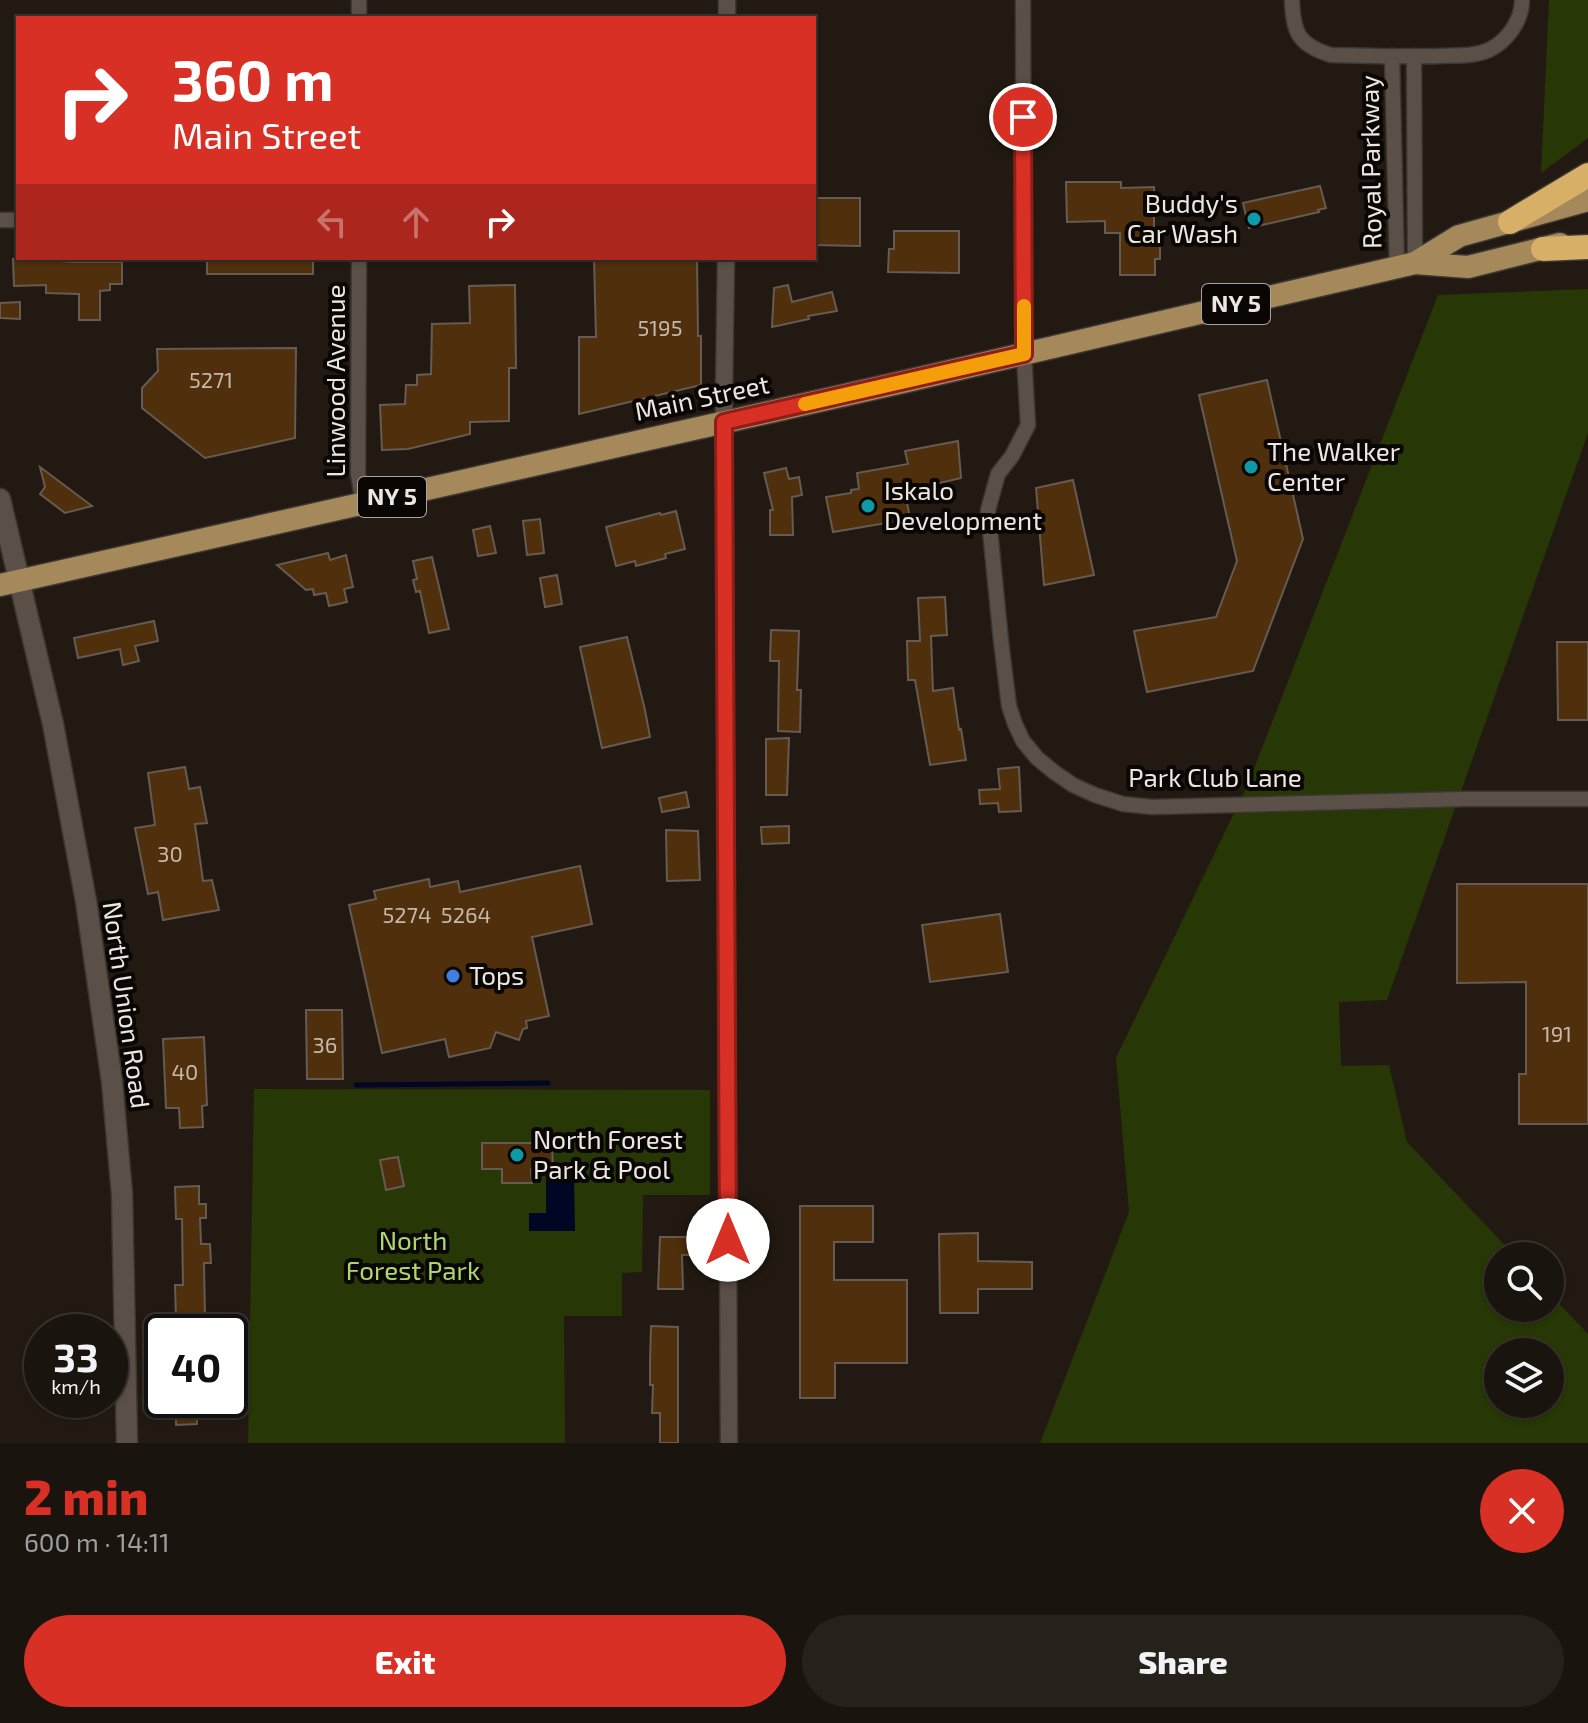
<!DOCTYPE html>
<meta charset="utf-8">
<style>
body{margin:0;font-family:"Exo 2",sans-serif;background:#27211c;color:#f1f3f6;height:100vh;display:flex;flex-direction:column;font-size:30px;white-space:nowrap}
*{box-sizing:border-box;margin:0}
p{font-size:26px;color:#9f9e9e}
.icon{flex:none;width:44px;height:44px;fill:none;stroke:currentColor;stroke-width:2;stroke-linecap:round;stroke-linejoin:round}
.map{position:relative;height:1443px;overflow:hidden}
.side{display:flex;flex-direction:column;background:#1a140e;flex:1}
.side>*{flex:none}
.hud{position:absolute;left:16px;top:16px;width:800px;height:244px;border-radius:0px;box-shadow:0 2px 6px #0004,0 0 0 2px #38332e;background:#d93025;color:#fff;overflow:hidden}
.fabs{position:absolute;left:1484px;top:1242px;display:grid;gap:16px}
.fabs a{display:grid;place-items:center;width:80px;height:80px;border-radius:50%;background:#1a140e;box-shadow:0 2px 6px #0004,0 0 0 2px #38332e;font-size:40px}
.speed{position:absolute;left:24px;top:1314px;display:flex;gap:16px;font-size:40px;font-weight:700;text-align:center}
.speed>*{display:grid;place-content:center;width:104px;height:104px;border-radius:50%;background:#1a140e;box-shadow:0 2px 6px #0004,0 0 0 2px #38332e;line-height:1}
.speed small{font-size:20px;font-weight:400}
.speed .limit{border:4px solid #111;border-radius:12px;background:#fff;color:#111}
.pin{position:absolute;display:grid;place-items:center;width:68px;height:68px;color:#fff;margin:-34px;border:4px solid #fff;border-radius:50%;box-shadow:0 2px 8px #0007}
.me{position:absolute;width:88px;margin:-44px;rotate:0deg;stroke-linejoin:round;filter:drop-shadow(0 0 6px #0008)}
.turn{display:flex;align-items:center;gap:28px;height:168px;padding:0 24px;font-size:36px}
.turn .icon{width:104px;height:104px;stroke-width:2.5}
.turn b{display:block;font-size:56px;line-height:68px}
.lanes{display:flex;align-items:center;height:76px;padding:0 24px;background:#0003;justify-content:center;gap:40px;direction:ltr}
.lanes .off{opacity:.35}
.round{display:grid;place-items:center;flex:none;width:84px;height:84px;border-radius:42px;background:#27211c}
.overview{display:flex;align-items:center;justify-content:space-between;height:136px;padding:0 24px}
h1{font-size:48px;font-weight:800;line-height:60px;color:#d93025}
.primary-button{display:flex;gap:16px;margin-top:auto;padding:16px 24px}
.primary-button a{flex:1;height:92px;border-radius:48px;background:#d93025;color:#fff;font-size:32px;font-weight:800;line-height:92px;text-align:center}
.primary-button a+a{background:#27211c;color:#f1f3f6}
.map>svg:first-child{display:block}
.green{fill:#273706;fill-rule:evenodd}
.water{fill:#000623}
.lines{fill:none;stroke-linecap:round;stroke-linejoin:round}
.stream{stroke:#000623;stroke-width:5}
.building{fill:#4f2f0c;stroke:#655b52;stroke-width:2}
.minor-casing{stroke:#3d3733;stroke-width:17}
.tertiary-casing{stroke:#3d3733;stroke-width:19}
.secondary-casing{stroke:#3d3733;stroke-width:23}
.primary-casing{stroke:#3d3733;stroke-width:25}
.motorway-casing{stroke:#3d3733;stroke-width:27}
.minor{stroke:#5a5048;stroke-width:14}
.tertiary{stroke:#5a5048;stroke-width:16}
.secondary{stroke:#5a5048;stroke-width:20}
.primary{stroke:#a5895b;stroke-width:22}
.motorway{stroke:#d7af67;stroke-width:24}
.route-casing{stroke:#8d1f18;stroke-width:20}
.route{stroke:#d93025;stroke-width:14}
.slow{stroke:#f59e0b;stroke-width:14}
.culture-dot{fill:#0f9aa8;stroke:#090604;stroke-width:3}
.shop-dot{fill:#3f7fe0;stroke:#090604;stroke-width:3}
.labels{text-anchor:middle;stroke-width:8;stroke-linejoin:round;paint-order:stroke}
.number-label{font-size:22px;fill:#c6b9ac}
.shield{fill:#090604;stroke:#a9a49f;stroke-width:2}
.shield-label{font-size:24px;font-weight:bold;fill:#ede7e2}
.street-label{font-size:26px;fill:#ede7e2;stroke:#090604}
.poi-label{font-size:26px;fill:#ede7e2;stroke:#090604;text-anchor:start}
.park-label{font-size:26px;fill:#aed86f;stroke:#090604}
</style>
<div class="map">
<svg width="1588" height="1443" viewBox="0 0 1588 1443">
<rect width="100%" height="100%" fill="#221a12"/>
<g class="green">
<polygon points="1549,0 1588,0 1588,138 1541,173"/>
<path d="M1588,289V433L1387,1000L1339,1002L1341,1066L1389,1065L1407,1142L1515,1256H1498V1308H1550V1294L1588,1334V1443H1040L1129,1212L1116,1058L1248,784L1438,295ZM1498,1352H1550V1404H1498Z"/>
<polygon points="254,1089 710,1090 710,1195 643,1195 642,1272 622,1273 622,1316 564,1316 565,1443 248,1443"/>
</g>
<polygon class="water" points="546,1180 574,1180 575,1231 529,1231 529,1213 546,1213"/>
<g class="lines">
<polyline class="stream" points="356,1085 548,1083"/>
</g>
<g class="building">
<polygon points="1066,182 1121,182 1121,188 1154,187 1154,236 1160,236 1160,259 1155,259 1155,275 1120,275 1120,233 1105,233 1105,221 1067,222"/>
<polygon points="1320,186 1326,208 1318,210 1319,212 1249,228 1243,203"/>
<polygon points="814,198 860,198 860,246 814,245"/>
<polygon points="894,231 959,231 959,273 888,272 889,249 894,249"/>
<rect x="207" y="258" width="106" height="16"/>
<polygon points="594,258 697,258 698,336 701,336 701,385 579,414 579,337 596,337"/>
<polygon points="13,259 31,259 75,262 122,262 122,284 110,284 110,290 100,291 100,320 79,320 79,294 46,293 46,285 14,286"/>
<polygon points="515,285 516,368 509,368 509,421 470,422 470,434 408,449 382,450 380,405 405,404 406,385 417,385 417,375 431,374 432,324 470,323 469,286"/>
<polygon points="788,285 792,302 832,292 837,311 808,316 809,319 772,327 774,288"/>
<polygon points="20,302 20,319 0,318 0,303"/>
<polygon points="296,348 295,438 205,458 142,408 142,388 158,371 157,349"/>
<polygon points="1267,380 1303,539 1253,671 1147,692 1134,631 1216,617 1237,561 1199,395"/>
<polygon points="958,441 961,478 905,491 910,519 833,532 826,497 851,493 851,490 859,489 857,473 908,464 905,451"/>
<polygon points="40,467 92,506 65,513 40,494 45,487"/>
<polygon points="786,468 789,479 799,477 802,495 792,497 793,535 770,535 770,510 773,510 764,473"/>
<polygon points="1073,480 1094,575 1044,585 1036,488"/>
<polygon points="676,511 685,549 665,554 666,558 636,566 635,561 616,566 606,527 660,513 661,515"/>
<polygon points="540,519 544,553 527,555 523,521"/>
<polygon points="490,526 496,553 478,556 473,530"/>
<polygon points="328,553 330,560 346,555 353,587 344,589 347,602 329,606 326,593 314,595 313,589 306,590 277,565"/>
<polygon points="432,557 449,629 429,633 420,591 416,592 413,580 417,579 413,561"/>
<polygon points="557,575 562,604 545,607 540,578"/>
<polygon points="945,597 947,635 931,636 933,691 953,688 959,730 961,729 966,760 930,765 915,680 908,680 907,641 920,641 918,598"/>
<polygon points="154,621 158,641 135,646 139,661 123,665 120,649 78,658 74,638"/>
<polygon points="771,630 799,631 797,690 801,690 800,732 778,731 779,661 770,661"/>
<polygon points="627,637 645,710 650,737 602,748 580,647"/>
<polygon points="1557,642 1588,642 1588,720 1558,720"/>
<polygon points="789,738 787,795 766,795 766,739"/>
<polygon points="185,767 189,789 200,787 207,823 195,824 203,881 212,880 219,910 163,920 158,892 148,894 135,828 155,825 148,773"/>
<polygon points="1019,767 1021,811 999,812 998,803 980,804 979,790 1000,789 998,769"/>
<polygon points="686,792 689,807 662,812 659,798"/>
<polygon points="789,826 789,843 762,844 761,827"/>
<polygon points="666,830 698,831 700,880 667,881"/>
<polygon points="580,866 592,924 532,937 549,1016 526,1021 527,1028 523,1029 519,1040 496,1032 490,1048 449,1057 445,1039 382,1053 349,905 376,899 374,891 429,879 430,887 458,881 460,892"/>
<polygon points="1457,884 1588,884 1588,1124 1519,1124 1519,1074 1526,1074 1526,982 1457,983"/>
<polygon points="1000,914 1008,972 930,982 922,925"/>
<polygon points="306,1010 342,1010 343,1079 307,1079"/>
<polygon points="204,1037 207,1105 202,1106 203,1127 180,1128 179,1108 166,1108 163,1039"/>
<polygon points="482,1143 552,1143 553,1169 531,1169 532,1183 502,1183 502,1169 482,1169"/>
<polygon points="398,1157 404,1186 386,1190 380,1160"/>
<polygon points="199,1186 199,1204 206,1204 206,1218 200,1218 201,1244 210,1244 211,1263 204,1263 205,1319 176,1320 175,1285 183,1285 182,1219 176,1219 175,1187"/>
<polygon points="800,1206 873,1206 873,1242 834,1242 834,1280 907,1280 907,1363 835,1363 835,1398 800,1398"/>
<polygon points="978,1233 978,1261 1032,1262 1032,1289 978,1289 978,1313 940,1313 939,1234"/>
<polygon points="660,1237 689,1237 689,1255 682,1255 683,1289 658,1289"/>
<polygon points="651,1326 678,1327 678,1443 660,1443 660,1413 652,1413 653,1385 650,1385 650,1362"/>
<polygon points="176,1400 197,1400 197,1424 176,1425"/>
</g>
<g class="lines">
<defs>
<g id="minor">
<polyline points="359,0 359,18"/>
<polyline points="1023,0 1024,354 1028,425 1012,456 998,474 988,510 1001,641 1009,706 1015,724 1023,741 1037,758 1054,772 1073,785 1095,795 1123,804 1152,807 1463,799 1588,799"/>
<path d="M1292,0C1293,32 1298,45 1331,55C1367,56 1403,57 1439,56C1455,55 1473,57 1489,50C1507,41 1522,21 1522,0"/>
<polyline points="1392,56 1397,268"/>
<polyline points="1414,56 1415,263"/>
<polyline points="0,220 18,220"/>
<polyline points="359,258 358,474 363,503"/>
</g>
<g id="tertiary">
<polyline points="727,0 727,18"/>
<polyline points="726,258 724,394 729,1443"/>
</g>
<polyline id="secondary" points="0,499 53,724 86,901 112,1082 122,1194 127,1443"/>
<g id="primary">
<polyline points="1415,263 1459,236 1588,200"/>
<polyline points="0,585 903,382 1415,263 1468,267 1560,244"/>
</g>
<g id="motorway">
<polyline points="1510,222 1588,175"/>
<polyline points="1543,249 1588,247"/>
</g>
</defs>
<use href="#minor" class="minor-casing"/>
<use href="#tertiary" class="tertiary-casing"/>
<use href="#secondary" class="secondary-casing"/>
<use href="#primary" class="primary-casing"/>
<use href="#motorway" class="motorway-casing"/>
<use href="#minor" class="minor"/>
<use href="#tertiary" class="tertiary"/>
<use href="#secondary" class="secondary"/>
<use href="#primary" class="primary"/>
<use href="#motorway" class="motorway"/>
</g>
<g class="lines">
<defs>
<polyline id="route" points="728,1240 724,422 1024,354 1023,117"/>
</defs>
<use href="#route" class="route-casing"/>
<use href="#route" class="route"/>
<polyline class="slow" points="805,404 1024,354 1024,306"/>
</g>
<g class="culture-dot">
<circle cx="1254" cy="219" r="8"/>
<circle cx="1251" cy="467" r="8"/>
<circle cx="868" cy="506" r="8"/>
<circle cx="517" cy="1155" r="8"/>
</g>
<circle class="shop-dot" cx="453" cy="976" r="8"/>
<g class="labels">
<g class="number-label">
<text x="660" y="336">5195</text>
<text x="211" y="388">5271</text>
<text x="170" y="862">30</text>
<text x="407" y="923">5274</text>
<text x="466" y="923">5264</text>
<text x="1557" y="1042">191</text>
<text x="325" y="1053">36</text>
<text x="185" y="1080">40</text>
</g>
<g class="shield">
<rect x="1202" y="284" width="68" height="40" rx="6"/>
<rect x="358" y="477" width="68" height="40" rx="6"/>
</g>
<g class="shield-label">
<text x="1236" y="312">NY 5</text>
<text x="392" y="505">NY 5</text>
</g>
<g class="street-label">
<text transform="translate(1371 162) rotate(-91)" y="9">Royal Parkway</text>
<text transform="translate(336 381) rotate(-90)" y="9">Linwood Avenue</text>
<text transform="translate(702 398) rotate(-12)" y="9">Main Street</text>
<text x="1215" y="787">Park Club Lane</text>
<text transform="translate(126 1005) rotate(82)" y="9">North Union Road</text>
</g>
<g class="poi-label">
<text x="1238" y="213" text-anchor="end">Buddy's<tspan x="1238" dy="30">Car Wash</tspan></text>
<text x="1267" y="461">The Walker<tspan x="1267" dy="30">Center</tspan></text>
<text x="884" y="500">Iskalo<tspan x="884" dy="30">Development</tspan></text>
<text x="469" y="985">Tops</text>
<text x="533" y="1149">North Forest<tspan x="533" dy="30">Park &amp; Pool</tspan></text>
</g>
<g class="park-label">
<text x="413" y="1250">North<tspan x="413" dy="30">Forest Park</tspan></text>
</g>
</g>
</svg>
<div class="fabs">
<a><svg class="icon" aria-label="search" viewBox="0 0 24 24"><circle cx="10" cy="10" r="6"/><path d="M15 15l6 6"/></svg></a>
<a><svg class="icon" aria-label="layers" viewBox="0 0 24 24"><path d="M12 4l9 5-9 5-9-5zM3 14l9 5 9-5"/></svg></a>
</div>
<div class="speed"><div>33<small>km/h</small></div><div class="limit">40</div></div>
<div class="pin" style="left:1023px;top:117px;background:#d93025"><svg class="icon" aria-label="arrive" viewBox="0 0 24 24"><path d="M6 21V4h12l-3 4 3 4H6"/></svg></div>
<svg class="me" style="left:728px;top:1240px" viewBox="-20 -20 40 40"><circle r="19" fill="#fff"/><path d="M0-13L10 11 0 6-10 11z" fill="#d93025"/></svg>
<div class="hud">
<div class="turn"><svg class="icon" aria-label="right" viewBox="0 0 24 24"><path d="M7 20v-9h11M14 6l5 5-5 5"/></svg><div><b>360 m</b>Main Street</div></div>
<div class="lanes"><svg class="icon off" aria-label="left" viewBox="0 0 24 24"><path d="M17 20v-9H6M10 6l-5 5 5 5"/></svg><svg class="icon off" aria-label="ahead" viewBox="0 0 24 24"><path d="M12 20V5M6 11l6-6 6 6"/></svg><svg class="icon" aria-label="right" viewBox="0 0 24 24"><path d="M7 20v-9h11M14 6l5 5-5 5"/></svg></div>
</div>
</div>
<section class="side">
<div class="overview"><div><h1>2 min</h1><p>600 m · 14:11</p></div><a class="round" style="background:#d93025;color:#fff"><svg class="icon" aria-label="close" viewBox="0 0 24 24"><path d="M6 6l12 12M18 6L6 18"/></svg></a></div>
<div class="primary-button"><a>Exit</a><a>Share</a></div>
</section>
